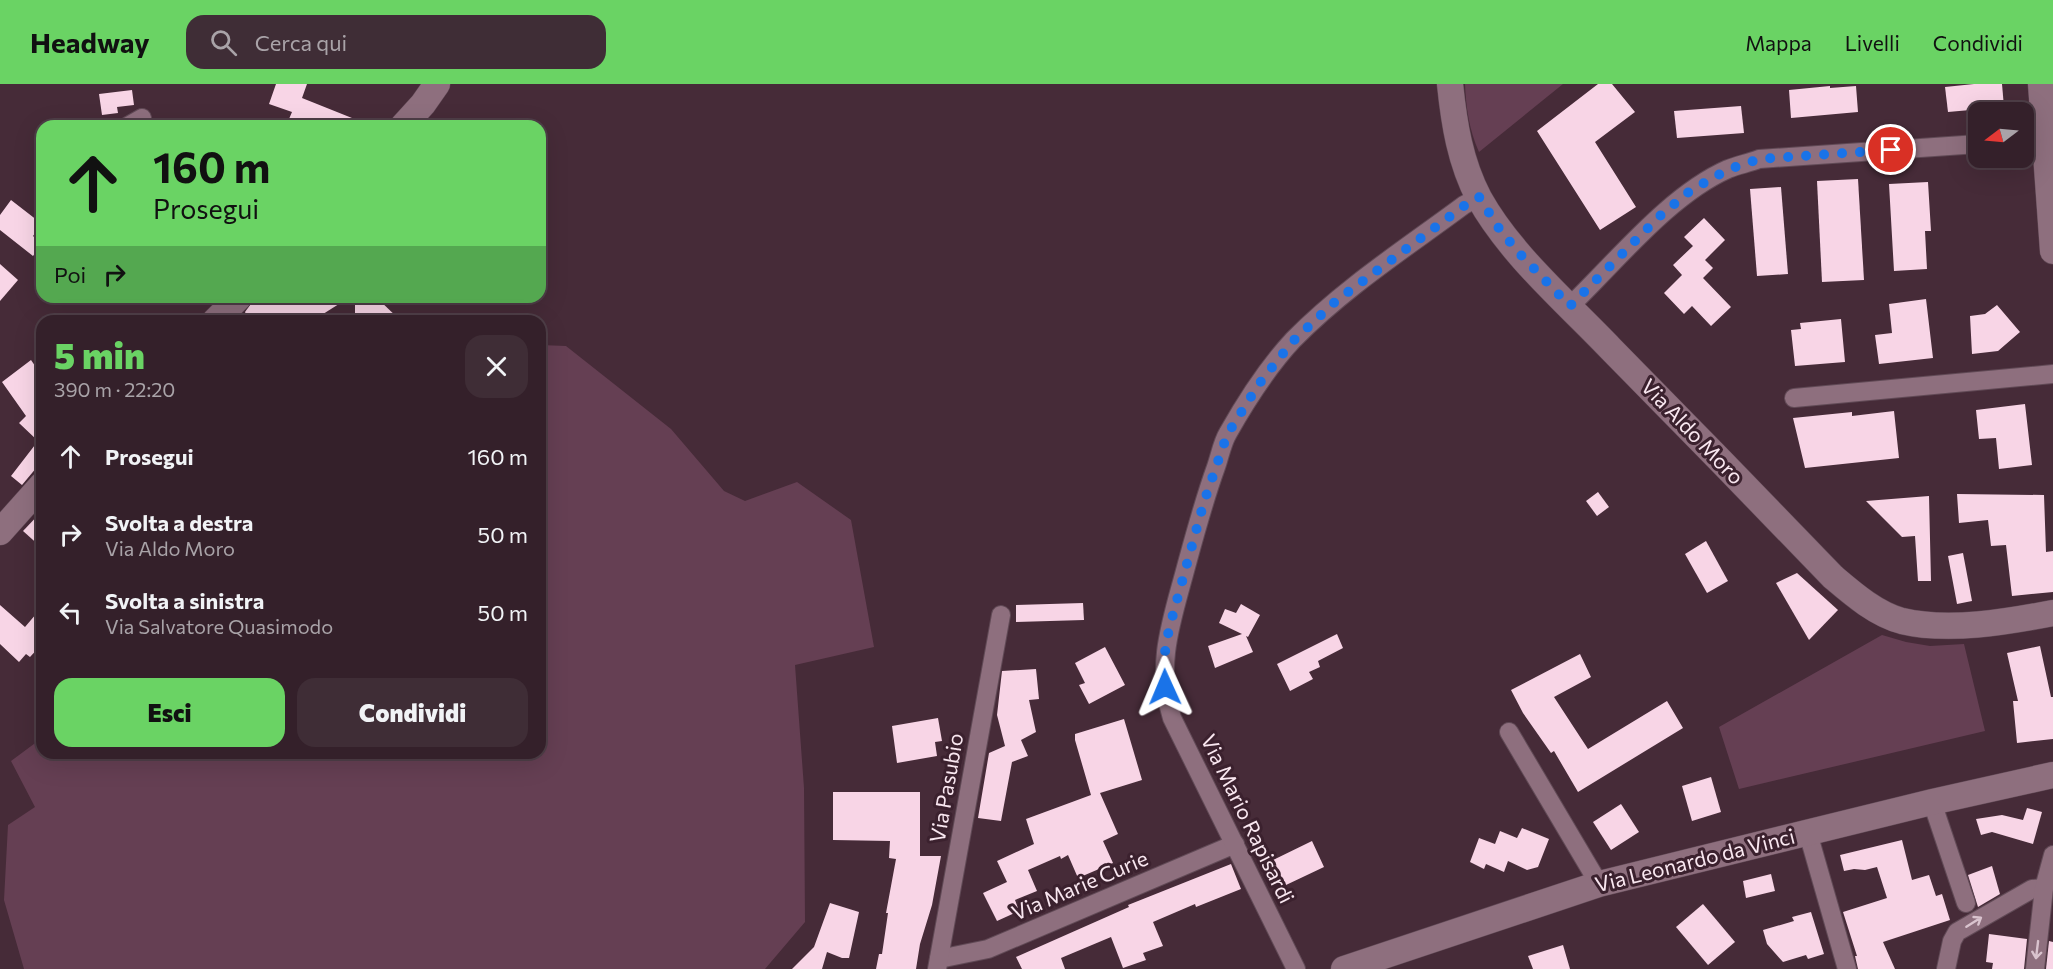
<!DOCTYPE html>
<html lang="it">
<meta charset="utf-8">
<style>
body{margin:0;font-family:Commissioner,sans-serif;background:#3f2d36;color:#f1f3f6;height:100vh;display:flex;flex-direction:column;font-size:22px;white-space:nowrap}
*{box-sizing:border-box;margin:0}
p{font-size:20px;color:#a9a3a8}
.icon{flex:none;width:33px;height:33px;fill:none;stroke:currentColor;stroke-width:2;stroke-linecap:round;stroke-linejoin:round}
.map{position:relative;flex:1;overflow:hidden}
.sheet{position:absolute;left:36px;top:231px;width:510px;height:444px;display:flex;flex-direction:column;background:#34202a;border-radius:18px;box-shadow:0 6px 24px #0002,0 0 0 2px #4e3e47}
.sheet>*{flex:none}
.hud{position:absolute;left:36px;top:36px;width:510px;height:183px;border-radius:18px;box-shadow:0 6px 24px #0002,0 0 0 2px #4e3e47;background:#6ad364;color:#111;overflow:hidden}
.needle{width:39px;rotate:254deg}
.controls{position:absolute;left:1968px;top:18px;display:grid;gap:12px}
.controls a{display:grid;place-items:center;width:66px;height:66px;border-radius:12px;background:#34202a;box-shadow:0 6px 24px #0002,0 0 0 2px #4e3e47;font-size:30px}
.pin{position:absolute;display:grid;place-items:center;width:51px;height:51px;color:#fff;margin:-26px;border:3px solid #fff;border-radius:50%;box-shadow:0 2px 6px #0007}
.me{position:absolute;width:66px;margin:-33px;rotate:359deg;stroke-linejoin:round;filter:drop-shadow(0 0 4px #0008)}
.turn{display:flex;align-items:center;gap:21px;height:126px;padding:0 18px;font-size:27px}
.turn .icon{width:78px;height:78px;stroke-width:2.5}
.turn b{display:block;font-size:42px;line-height:51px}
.then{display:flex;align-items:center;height:57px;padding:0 18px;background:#0003;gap:12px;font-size:22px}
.round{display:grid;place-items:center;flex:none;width:63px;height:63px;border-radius:18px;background:#3f2d36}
.head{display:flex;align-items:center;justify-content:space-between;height:102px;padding:0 18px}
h1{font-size:36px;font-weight:800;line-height:45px;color:#6ad364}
.primary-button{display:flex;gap:12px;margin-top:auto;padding:12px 18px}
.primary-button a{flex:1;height:69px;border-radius:18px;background:#6ad364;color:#111;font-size:24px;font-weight:800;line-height:69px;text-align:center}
.primary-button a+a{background:#3f2d36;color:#f1f3f6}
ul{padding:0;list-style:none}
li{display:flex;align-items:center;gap:18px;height:78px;padding:0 18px}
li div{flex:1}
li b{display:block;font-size:22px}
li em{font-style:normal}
header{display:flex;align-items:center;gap:36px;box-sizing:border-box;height:84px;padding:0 30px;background:#6ad364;color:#111}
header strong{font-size:28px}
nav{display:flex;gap:33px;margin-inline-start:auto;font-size:21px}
.search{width:420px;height:54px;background:#3f2d36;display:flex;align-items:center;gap:15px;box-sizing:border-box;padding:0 21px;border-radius:18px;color:#a9a3a8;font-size:22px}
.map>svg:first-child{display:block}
.green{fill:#653f53}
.building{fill:#f8d5e6}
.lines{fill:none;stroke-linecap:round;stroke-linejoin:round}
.street-casing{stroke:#614a56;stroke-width:20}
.secondary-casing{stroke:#614a56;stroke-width:27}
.street{stroke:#8e6f7e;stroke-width:18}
.secondary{stroke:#8e6f7e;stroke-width:26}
.oneway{stroke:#d9c3ce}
.route{stroke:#1a73e8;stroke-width:10;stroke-dasharray:0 18}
.labels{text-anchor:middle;stroke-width:6;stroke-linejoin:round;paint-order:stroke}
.street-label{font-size:21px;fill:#f9e7f0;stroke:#3b212e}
</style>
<header>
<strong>Headway</strong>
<div class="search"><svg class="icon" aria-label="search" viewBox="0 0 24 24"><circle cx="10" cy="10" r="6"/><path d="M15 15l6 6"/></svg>Cerca qui</div>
<nav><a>Mappa</a><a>Livelli</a><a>Condividi</a></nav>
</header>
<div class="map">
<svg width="2053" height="885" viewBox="0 0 2053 885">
<rect width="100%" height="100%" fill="#462b38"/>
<g class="green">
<path d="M1465,0H1563L1479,68C1469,46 1466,23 1465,0Z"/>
<polygon points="540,261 566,262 671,345 724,407 745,417 797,398 851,436 874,563 795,581 804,704 805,838 765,885 24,885 4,816 8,741 35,723 11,677 42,654 42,669 540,669"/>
<polygon points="1882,551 1906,558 1930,562 1964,560 1985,647 1739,705 1719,643"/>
</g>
<g class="building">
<polygon points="276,0 307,0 302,14 372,42 286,42 292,28 269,20"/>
<polygon points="1598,0 1612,0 1635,28 1595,58 1636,123 1600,146 1537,47"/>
<polygon points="1974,0 2002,0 2004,23 1948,28 1945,3"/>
<polygon points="1830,2 1830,4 1856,2 1858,28 1791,34 1789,6"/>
<polygon points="132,6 134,21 117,23 118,29 102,31 99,10"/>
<polygon points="1741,22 1744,49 1677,54 1674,27"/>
<polygon points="1858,95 1864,196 1822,198 1817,97"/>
<polygon points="1928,98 1931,147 1925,147 1927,185 1894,187 1889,100"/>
<polygon points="1781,103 1788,190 1757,192 1750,105"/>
<polygon points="11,116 42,140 33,152 42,160 33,172 0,146 0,131"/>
<polygon points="1704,134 1725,156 1705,176 1713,184 1703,194 1731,223 1711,242 1692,222 1684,230 1664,209 1682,191 1673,181 1693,162 1684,153"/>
<polygon points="0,180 18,196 0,217"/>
<polygon points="256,213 350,213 312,237 249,237 245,228"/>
<polygon points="355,213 376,213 401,237 360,237 355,230"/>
<polygon points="1926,215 1933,274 1879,280 1875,251 1892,249 1889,220"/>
<polygon points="1997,221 2020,248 1998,267 1972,270 1970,232 1985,230"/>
<polygon points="1841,235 1845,278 1795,282 1791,246 1801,245 1800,239"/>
<polygon points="31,276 42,292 42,377 22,401 11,392 38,357 19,339 26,332 2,298"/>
<polygon points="2025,320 2032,381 1999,385 1996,354 1979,355 1976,326"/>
<polygon points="1894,327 1899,374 1805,384 1793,334 1852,328 1852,332"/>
<polygon points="1598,408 1609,423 1597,432 1586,417"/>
<polygon points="1957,410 2044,411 2046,468 2053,467 2053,508 2012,512 2006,461 1991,462 1988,436 1959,439"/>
<polygon points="1929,412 1931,497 1918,497 1915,452 1902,453 1866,417"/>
<polygon points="42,427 42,464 23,447"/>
<polygon points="1706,457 1728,497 1707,509 1685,470"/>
<polygon points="1963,469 1972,517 1957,520 1948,472"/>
<polygon points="1797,489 1838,526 1809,556 1776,499"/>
<polygon points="1083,519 1084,536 1016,538 1016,521"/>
<polygon points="1241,520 1260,531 1248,553 1246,552 1253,568 1215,584 1208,562 1242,550 1219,539 1225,525 1236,529"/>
<polygon points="0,521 25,543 42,523 42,560 30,573 26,570 19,578 0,560"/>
<polygon points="1337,550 1343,564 1318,577 1320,583 1309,588 1313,595 1290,607 1277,580"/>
<polygon points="2040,562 2051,613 2053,613 2053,655 2017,659 2013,617 2018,617 2007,569"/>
<polygon points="1105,563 1125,601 1089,620 1079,601 1085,599 1075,579"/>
<polygon points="1580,570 1591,593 1554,613 1588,665 1667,617 1683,644 1578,708 1554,667 1551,669 1523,629 1511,606"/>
<polygon points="1036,585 1039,615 1029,616 1036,648 1021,656 1028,672 1012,678 1001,737 978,734 989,669 1005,662 997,631 1002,587"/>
<polygon points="938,634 942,657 935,658 937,672 897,679 892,642"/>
<polygon points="1124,635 1142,696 1100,709 1118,750 1103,757 1113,779 1078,794 1068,771 1061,775 1060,772 1028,786 1037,807 1015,816 1019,827 997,837 983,809 1007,798 997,777 1034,760 1026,735 1091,711 1075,656 1075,650"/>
<polygon points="1711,693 1721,728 1692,737 1682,702"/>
<polygon points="833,708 920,708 920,772 941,772 932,821 920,860 916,885 876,885 879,870 882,870 888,829 886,829 896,775 889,774 890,757 833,756"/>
<polygon points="1621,720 1639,748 1611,766 1593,738"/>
<polygon points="2027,724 2042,728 2033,760 1992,748 1981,751 1976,735 2002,731 2023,736"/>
<polygon points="1522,744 1549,755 1538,783 1527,786 1508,777 1504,788 1486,780 1484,785 1470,778 1479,754 1495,760 1500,747 1517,754"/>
<polygon points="1902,756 1912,796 1929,791 1936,812 1942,810 1950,836 1883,858 1895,885 1858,885 1855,872 1857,872 1843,828 1887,814 1877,783 1865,786 1854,785 1844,787 1840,771"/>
<polygon points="1312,757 1324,783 1286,801 1280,791 1276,793 1269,778"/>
<polygon points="1231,780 1241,805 1196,823 1195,820 1153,838 1163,862 1143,869 1146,876 1123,884 1111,853 1061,874 1065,885 1022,885 1016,873 1129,823 1128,821"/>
<polygon points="1992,782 2000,810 1978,823 1968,791"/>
<polygon points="1771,790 1775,807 1746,814 1743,797"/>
<polygon points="830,819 859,828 849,874 842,874 827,868 822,885 792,885 814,863"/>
<polygon points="1703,820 1735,858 1708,881 1676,843"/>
<polygon points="1811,828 1824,870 1808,875 1806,871 1783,878 1767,860 1763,846 1794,837 1792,833"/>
<polygon points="1989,850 2027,855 2024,885 1992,885 1993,879 1986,878"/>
<polygon points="2049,857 2053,858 2053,885 2046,885"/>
<polygon points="1563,861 1570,885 1533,885 1528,872"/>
</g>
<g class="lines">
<defs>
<g id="street">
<polyline points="128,42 142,34"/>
<polyline points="2024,57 2045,56"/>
<path d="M1570,222C1616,178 1669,111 1728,85C1738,81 1749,79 1759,75L1978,60"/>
<polyline points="1794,314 2053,290"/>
<polyline points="1509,648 1599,800"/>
<polyline points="1932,718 1966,819"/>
<polyline points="1808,749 1847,885"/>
<polyline points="939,875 988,865 1235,760"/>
<polyline points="937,885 1001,531"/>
<path d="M1296,885L1172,634C1155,580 1172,536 1186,483C1195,450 1204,416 1216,383C1220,372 1222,359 1228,349C1246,317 1268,283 1293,256C1344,204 1406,164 1464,121L1479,113"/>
<polyline points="1946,885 1952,857 1957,848 2032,805 2044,804"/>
<polyline points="2035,885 2044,804 2053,771"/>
</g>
<g id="secondary">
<path d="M1450,0C1454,39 1460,78 1479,114C1510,170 1566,218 1610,264C1685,340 1759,416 1833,493C1853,510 1876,530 1902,537C1948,548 2007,538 2053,529"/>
<polyline points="2041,0 2053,167"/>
<polyline points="403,42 423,20 437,0"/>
<polyline points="215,237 239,213"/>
<polyline points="0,448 42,401"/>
<polyline points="1344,885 1599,800 1932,718 2053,691"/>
</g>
</defs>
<use href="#street" class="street-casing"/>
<use href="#secondary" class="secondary-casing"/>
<use href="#street" class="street"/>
<use href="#secondary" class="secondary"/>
</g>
<defs><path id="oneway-shaft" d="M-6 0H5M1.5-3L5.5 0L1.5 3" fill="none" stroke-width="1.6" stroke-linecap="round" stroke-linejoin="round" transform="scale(1.5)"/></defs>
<g class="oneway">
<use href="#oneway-shaft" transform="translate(1974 838) rotate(-32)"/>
<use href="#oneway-shaft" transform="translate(2037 866) rotate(97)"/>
</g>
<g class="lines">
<polyline class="route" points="1165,603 1165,568 1169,545 1204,418 1227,351 1259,300 1292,258 1336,217 1464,122 1479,113 1500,146 1520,170 1570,222 1660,132 1690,107 1727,86 1759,75 1891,66"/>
</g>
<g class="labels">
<g class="street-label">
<text transform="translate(1692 348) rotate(46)" y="7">Via Aldo Moro</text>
<text transform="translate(947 704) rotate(-80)" y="7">Via Pasubio</text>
<text transform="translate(1247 735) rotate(64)" y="7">Via Mario Rapisardi</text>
<text transform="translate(1695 777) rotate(-14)" y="7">Via Leonardo da Vinci</text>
<text transform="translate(1080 802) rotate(-23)" y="7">Via Marie Curie</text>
</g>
</g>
</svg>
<div class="controls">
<a><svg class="needle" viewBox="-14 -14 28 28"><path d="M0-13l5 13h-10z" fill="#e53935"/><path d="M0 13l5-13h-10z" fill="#a9a3a8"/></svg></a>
</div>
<div class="pin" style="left:1891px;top:66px;background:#d93025"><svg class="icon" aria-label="arrive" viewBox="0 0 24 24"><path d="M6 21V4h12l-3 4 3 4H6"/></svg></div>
<svg class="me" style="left:1165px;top:603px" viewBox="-20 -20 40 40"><path d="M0-17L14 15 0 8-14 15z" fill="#1a73e8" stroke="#fff" stroke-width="4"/></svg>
<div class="hud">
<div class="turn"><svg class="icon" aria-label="ahead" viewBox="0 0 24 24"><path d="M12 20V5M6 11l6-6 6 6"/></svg><div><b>160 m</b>Prosegui</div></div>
<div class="then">Poi<svg class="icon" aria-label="right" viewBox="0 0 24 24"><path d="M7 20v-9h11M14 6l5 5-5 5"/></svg></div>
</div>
<section class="sheet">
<div class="head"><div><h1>5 min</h1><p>390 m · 22:20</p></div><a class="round"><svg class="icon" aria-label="close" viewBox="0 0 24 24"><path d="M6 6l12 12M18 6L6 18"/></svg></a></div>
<ul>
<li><svg class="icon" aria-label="ahead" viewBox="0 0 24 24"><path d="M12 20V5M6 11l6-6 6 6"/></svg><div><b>Prosegui</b></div><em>160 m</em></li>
<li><svg class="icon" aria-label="right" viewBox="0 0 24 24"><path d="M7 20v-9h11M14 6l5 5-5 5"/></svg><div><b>Svolta a destra</b><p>Via Aldo Moro</p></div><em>50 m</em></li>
<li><svg class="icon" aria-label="left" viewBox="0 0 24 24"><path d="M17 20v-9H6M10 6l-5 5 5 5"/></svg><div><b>Svolta a sinistra</b><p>Via Salvatore Quasimodo</p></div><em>50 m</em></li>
</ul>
<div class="primary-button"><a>Esci</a><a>Condividi</a></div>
</section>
</div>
